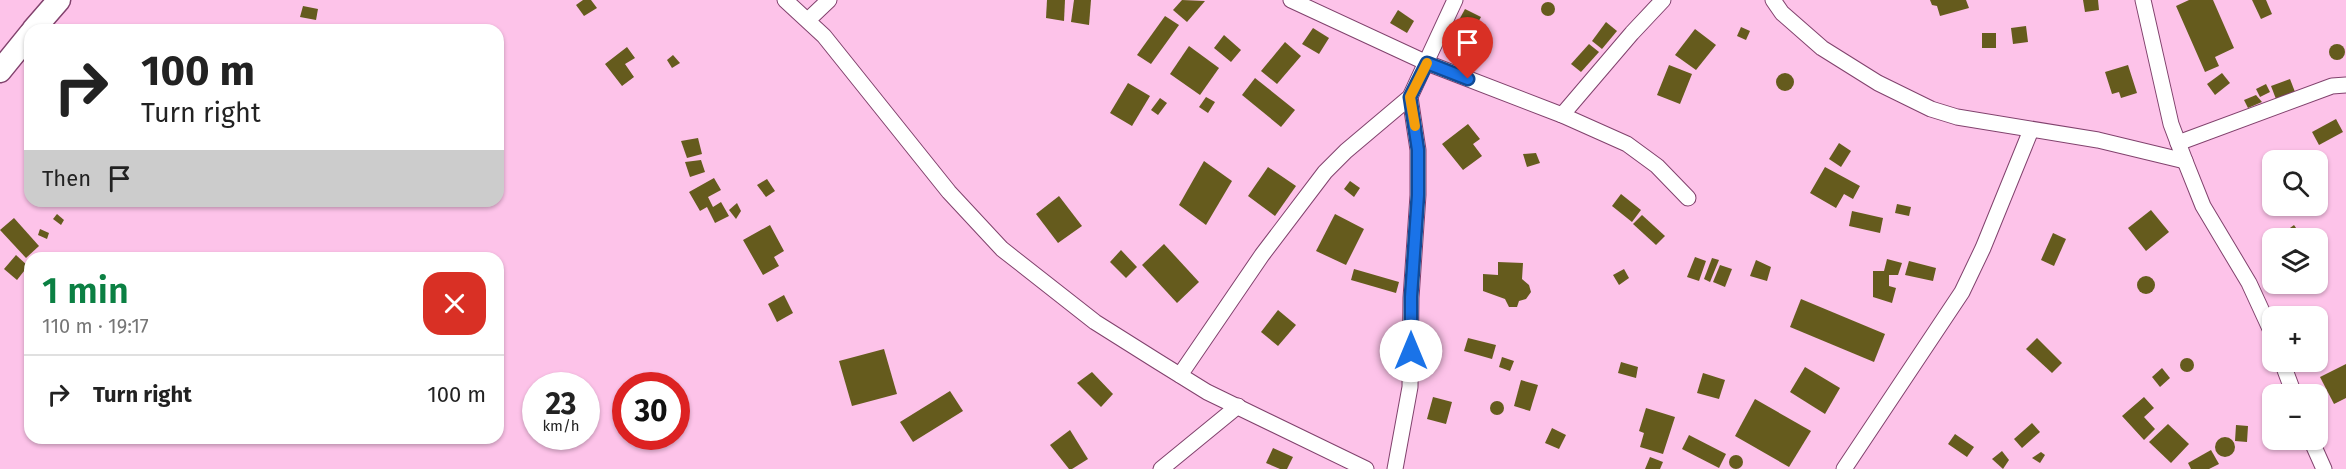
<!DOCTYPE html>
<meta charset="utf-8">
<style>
body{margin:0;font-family:"Fira Sans",sans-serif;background:#f2f2f2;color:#222;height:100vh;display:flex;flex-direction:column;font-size:22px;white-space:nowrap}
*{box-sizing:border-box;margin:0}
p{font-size:20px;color:#767676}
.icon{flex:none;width:33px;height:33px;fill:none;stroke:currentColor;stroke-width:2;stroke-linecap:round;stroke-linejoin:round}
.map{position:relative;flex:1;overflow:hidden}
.details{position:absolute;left:24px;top:252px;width:480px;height:192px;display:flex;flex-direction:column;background:#fff;border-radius:18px;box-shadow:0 2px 4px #0004}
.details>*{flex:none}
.top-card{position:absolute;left:24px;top:24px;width:480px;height:183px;border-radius:18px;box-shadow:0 2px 4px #0004;background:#fff;color:#222;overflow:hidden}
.tools{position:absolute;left:2262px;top:150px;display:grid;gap:12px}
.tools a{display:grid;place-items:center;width:66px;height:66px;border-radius:12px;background:#fff;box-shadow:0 2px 4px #0004;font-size:30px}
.speed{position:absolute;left:522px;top:372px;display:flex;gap:12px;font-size:30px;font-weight:700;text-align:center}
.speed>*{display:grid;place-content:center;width:78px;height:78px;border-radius:50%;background:#fff;box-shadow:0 2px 4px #0004;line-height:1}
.speed small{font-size:15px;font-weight:400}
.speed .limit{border:9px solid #d22;background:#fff;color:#111}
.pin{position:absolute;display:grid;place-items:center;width:51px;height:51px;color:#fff;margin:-62px -26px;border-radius:50% 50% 50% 0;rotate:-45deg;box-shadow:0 0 6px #0007}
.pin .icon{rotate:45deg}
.me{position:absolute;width:66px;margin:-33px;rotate:0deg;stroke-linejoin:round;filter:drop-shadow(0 0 4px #0008)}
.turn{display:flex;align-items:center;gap:21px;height:126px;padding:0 18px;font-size:27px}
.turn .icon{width:78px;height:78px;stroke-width:2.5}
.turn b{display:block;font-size:42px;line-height:51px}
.then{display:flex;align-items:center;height:57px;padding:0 18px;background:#0003;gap:12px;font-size:22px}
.round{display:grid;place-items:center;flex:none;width:63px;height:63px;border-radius:18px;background:#f2f2f2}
.headline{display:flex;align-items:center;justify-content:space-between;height:102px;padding:0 18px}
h1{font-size:36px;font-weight:600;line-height:45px;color:#0b8043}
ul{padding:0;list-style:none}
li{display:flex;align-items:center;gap:18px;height:78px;padding:0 18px;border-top:2px solid #e0e0e0}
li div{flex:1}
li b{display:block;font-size:22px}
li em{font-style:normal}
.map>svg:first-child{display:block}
.building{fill:#655b1d}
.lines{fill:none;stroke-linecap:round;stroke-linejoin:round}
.street-casing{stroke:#81426d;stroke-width:17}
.secondary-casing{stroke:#81426d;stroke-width:25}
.street{stroke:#fff;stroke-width:15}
.secondary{stroke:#fff;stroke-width:22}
.route-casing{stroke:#114b97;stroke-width:15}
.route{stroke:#1a73e8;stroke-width:10}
.slow{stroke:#f59e0b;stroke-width:10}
</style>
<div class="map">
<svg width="2346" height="469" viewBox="0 0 2346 469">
<rect width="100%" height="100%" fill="#fdc3e9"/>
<g class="building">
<polygon points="583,0 591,0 597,8 584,16 576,5"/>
<polygon points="1047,0 1065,0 1064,21 1046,18"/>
<polygon points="1074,0 1091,0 1089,25 1071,22"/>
<polygon points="1182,0 1205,1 1187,22 1173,10"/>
<polygon points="1930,0 1966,0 1969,8 1940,16 1937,6 1932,5"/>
<polygon points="2083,0 2098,0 2099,10 2085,12"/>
<polygon points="2189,0 2213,0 2234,48 2215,57 2219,66 2205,72 2176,6"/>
<polygon points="2252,0 2266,0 2272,14 2261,19"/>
<circle cx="1548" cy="9" r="7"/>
<polygon points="303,6 318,9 316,20 300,17"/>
<polygon points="1465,9 1481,17 1475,28 1459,20"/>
<polygon points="1398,10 1414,21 1407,33 1390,23"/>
<polygon points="1165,16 1179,25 1151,64 1137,55"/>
<polygon points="1606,22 1617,31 1602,49 1592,41"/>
<polygon points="2026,26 2028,42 2013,44 2011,28"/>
<polygon points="1741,27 1750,31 1746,40 1737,36"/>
<polygon points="1313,28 1329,38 1319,54 1302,44"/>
<polygon points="1695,29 1716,45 1696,70 1675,55"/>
<rect x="1982" y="33" width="14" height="15"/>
<polygon points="1224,35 1241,50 1231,62 1214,48"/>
<polygon points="1285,42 1301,56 1277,84 1261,71"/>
<polygon points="1589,44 1599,52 1581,72 1571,64"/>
<circle cx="2337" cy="52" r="8"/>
<polygon points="1189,46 1219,68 1200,95 1170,74"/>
<polygon points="627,47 635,58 625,64 634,77 622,86 605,64"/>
<polygon points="673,55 680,63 672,68 667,60"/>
<polygon points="1669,65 1692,74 1680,104 1657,95"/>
<polygon points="2128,65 2137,93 2121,98 2119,92 2112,94 2105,72"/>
<circle cx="1785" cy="82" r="9"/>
<polygon points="2222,73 2230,83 2215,95 2207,84"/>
<polygon points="1255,78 1295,110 1281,127 1242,95"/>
<polygon points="2290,79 2295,92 2276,99 2271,86"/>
<polygon points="1128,83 1150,96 1132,126 1110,113"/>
<polygon points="2266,84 2270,92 2260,97 2256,89"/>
<polygon points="2256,95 2262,102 2248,108 2244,100"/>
<polygon points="1206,97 1215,102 1208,113 1199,107"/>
<polygon points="1160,98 1167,103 1158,115 1151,110"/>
<polygon points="2336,119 2343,132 2319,145 2312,132"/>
<polygon points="1468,124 1480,139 1473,144 1482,156 1463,170 1442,144"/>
<polygon points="698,138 702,154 687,158 681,141"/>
<polygon points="1839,143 1851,151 1841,167 1829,159"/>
<polygon points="1536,153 1540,163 1527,167 1523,154"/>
<polygon points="701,160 705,172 690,177 685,162"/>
<polygon points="1204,161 1232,181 1206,225 1179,205"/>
<polygon points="1268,167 1296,186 1275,216 1248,196"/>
<polygon points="1825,167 1860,186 1853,199 1844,194 1836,208 1810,193"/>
<polygon points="714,178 721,190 708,197 713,207 721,202 729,216 715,223 707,207 700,211 689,192"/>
<polygon points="767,179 775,191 766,197 757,185"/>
<polygon points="1350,181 1360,188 1354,197 1344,189"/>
<polygon points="1621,194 1641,210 1632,222 1612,206"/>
<polygon points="1059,196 1082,226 1058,243 1036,214"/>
<polygon points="737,203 741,211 736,219 729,210"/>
<polygon points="1897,204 1911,207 1909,216 1895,213"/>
<polygon points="2151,210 2169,232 2146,251 2128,228"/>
<polygon points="1852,211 1883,218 1880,233 1849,226"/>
<polygon points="57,214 64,220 61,225 53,219"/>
<polygon points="1335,214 1364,229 1346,265 1316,251"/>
<polygon points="1642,215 1665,236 1656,245 1633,224"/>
<polygon points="14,218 39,246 26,258 0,230"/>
<polygon points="770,225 784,251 774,257 779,266 763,275 743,240"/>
<polygon points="2294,225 2303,238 2285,238 2282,234"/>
<polygon points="40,229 49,233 47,239 38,235"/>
<polygon points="2053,233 2066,239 2054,266 2041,260"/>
<polygon points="1164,244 1199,282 1177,303 1142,265"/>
<polygon points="1121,250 1137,267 1126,278 1110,262"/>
<polygon points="16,255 28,266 17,280 4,269"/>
<polygon points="1695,257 1706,261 1699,281 1687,277"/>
<polygon points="1712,258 1719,260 1710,282 1704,279"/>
<polygon points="1887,259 1902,263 1898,275 1889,275 1889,286 1896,288 1892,303 1873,297 1873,271 1884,271"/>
<polygon points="1756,260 1771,267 1767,281 1750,276"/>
<polygon points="1909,261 1936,268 1933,281 1905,275"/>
<polygon points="1498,262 1523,263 1522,279 1529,285 1531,292 1526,299 1519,301 1517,307 1509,307 1505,299 1483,291 1483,274 1498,275"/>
<polygon points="1720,265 1732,269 1725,287 1713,282"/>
<polygon points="1354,269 1399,282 1396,293 1351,280"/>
<polygon points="1624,269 1629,278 1619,285 1613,275"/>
<circle cx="2146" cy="285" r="9"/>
<polygon points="784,295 793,313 777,322 768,304"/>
<polygon points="1801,299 1885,334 1874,362 1790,327"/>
<polygon points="1278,310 1296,325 1278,346 1261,332"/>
<polygon points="1468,338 1496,345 1492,359 1464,351"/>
<polygon points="2037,338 2062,363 2052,373 2026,349"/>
<polygon points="884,349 897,394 852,406 839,361"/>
<polygon points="1502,357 1514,361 1510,371 1499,367"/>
<circle cx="2187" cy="365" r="7"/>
<polygon points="1621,362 1638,367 1636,378 1618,373"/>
<polygon points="2346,364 2346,398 2334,404 2320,377"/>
<polygon points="1805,367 1840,388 1825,414 1790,392"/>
<polygon points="2162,368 2170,378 2160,387 2152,377"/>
<polygon points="1092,372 1113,394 1101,407 1077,383"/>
<polygon points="1703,373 1725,380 1719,399 1697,393"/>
<polygon points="1521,380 1538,385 1530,411 1514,406"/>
<polygon points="950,391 963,411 913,442 900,422"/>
<polygon points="1433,397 1452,402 1446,424 1427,419"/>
<polygon points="2144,397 2154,408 2144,417 2155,429 2144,440 2122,416"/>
<polygon points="1755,399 1811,431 1789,467 1735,436"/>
<circle cx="1497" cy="408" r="7"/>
<polygon points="1646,408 1675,417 1663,454 1640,447 1644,433 1639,431"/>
<polygon points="2032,423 2040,432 2022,448 2014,439"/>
<polygon points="2168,424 2189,444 2171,463 2149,442"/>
<polygon points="2236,425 2248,426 2247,442 2235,441"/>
<polygon points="1552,428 1566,435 1559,449 1545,443"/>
<polygon points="1070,430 1088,459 1072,469 1069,469 1050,445"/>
<polygon points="1955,434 1974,447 1967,457 1948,444"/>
<polygon points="1689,435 1726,454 1719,468 1682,449"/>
<circle cx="2225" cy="447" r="10"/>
<polygon points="1273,448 1293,457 1287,469 1280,469 1266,463"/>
<polygon points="2211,450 2219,464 2209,469 2191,469 2188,463"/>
<polygon points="2002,451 2009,460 2003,469 1992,459"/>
<polygon points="2041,452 2045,455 2040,463 2032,458"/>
<circle cx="1736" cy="462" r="7"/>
<polygon points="1650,457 1663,462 1660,469 1645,469"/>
</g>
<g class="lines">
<defs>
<g id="street">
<polyline points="785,0 824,36 949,192 1002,249 1095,322 1157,361 1207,392 1366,469"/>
<polyline points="1291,0 1427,63 1562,115 1627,144 1657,166 1688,198"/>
<polyline points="1773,0 1782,13 1822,48 1878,83 1931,109 1957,117 2098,140 2185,161"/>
<polyline points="2143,0 2171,124 2185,161 2203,206 2249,283 2272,333"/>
<polyline points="808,20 829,0"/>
<polyline points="1562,115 1632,33 1663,0"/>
<polyline points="2178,143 2332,86 2346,85"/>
<polyline points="2282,362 2294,394"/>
<polyline points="1180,375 1262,255 1325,172 1346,151 1410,97 1455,0"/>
<polyline points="2311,440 2324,469"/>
<polyline points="1161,469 1238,406"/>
<polyline points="1395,469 1410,387 1411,298 1418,195 1418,150 1410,97"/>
<polyline points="1844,469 1962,292 1983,248 2031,130"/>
</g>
<g id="secondary">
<polyline points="33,30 59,0"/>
<polyline points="0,71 30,34"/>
</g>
</defs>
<use href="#street" class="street-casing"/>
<use href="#secondary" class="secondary-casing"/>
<use href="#street" class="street"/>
<use href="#secondary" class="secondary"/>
</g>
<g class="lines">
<defs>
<polyline id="route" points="1411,351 1411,297 1418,195 1418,150 1410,97 1427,63 1468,79"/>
</defs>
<use href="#route" class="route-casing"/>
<use href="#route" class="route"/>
<polyline class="slow" points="1415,126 1410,97 1427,63"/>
</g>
</svg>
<div class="tools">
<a><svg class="icon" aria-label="search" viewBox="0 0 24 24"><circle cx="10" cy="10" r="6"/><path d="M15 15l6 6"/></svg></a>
<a><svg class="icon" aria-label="layers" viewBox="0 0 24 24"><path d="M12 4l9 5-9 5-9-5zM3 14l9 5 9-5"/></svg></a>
<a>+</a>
<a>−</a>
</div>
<div class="speed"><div>23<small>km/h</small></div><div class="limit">30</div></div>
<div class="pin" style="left:1468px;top:79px;background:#d93025"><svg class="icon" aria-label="arrive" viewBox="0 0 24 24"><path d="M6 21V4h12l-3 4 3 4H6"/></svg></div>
<svg class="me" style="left:1411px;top:351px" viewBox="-20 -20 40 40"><circle r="19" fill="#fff"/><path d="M0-13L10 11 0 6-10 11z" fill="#1a73e8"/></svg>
<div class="top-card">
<div class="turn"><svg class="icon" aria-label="right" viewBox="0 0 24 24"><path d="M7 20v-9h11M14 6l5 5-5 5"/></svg><div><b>100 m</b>Turn right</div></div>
<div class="then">Then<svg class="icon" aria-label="arrive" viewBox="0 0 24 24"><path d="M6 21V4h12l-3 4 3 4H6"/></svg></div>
</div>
<section class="details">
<div class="headline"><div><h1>1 min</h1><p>110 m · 19:17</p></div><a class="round" style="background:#d93025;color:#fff"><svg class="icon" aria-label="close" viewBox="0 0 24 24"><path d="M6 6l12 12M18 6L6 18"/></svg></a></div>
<ul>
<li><svg class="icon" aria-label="right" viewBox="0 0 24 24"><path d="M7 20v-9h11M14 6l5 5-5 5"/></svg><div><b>Turn right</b></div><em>100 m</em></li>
</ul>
</section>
</div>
